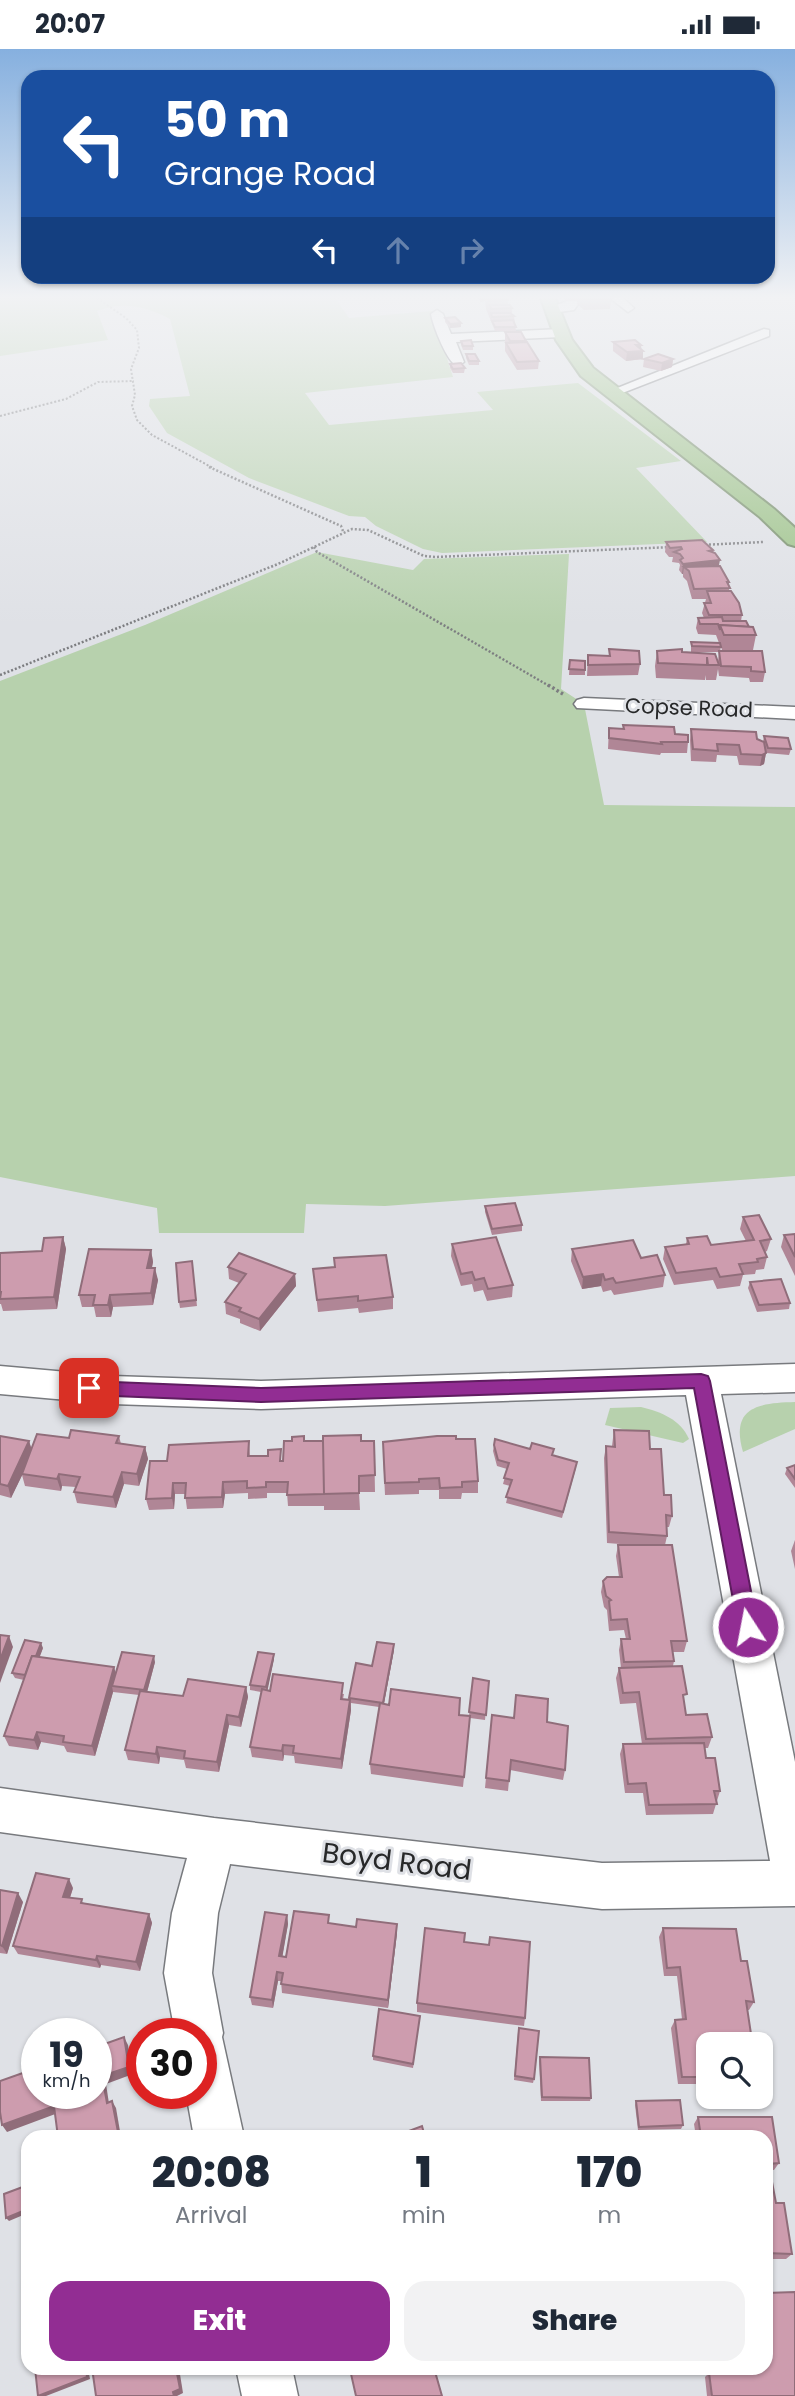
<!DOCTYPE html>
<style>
body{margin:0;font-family:Poppins,sans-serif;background:#f2f2f3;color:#1f2937;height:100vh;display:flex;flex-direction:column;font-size:26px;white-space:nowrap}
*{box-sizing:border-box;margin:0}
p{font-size:23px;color:#747a83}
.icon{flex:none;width:38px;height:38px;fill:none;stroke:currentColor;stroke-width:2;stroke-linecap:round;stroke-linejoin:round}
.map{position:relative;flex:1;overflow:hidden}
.drawer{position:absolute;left:21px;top:2081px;width:752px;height:245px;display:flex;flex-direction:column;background:#fff;border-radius:21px;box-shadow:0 2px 5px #0004}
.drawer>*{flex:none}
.banner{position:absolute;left:21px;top:21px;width:754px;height:214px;border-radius:21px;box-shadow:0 2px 5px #0004;background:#1a4fa0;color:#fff;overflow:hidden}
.tools{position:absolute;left:696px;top:1983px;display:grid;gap:14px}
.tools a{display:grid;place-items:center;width:77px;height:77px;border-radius:14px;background:#fff;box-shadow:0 2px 5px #0004;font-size:35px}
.speed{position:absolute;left:21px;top:1969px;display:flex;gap:14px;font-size:35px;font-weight:700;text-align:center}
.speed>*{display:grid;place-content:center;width:91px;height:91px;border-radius:50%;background:#fff;box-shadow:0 2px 5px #0004;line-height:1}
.speed small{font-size:18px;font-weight:400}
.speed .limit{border:10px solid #d22;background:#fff;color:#111}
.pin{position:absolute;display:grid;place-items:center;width:60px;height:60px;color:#fff;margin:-30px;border-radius:14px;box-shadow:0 4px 10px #0006}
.me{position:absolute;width:77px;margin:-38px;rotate:349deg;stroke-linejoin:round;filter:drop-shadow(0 0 5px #0008)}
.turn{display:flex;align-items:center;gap:24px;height:147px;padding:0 28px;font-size:32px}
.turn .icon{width:91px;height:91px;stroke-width:2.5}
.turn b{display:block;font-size:49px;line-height:60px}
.lanes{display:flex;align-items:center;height:66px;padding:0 28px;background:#0003;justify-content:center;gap:35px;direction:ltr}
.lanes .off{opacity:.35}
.eta{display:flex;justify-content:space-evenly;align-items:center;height:119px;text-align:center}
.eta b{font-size:42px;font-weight:800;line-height:49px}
.cta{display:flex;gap:14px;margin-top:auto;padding:14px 28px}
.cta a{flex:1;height:80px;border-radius:21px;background:#922d93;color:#fff;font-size:28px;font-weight:800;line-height:80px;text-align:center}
.cta a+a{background:#f2f2f3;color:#1f2937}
.status{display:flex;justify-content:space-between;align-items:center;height:49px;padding:0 35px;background:#fff;direction:ltr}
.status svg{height:19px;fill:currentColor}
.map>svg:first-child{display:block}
.green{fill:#b7d1ad}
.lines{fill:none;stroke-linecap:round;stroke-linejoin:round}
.minor-casing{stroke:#787a7e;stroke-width:3}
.highway-casing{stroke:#728b65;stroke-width:4}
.path-far2{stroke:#7c7d80;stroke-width:2;stroke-dasharray:2 2;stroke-linecap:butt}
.path-far1{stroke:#7c7d80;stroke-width:2.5;stroke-dasharray:2 2;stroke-linecap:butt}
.path{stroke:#7c7d80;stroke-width:3.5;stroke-dasharray:2.5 2.5;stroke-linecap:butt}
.minor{fill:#fff;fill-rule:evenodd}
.highway{fill:#9ac185;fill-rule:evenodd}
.wall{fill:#b08696}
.shaded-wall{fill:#906d7a}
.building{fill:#cd9cae;stroke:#906d7a;stroke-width:2}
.route{fill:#922d93;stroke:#5f1d60;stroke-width:2}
.labels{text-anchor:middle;stroke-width:6;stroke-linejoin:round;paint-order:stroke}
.far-street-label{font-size:21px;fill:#272829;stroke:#dfe1e6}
.near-street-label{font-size:28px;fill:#272829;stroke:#dfe1e6}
</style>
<div class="status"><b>20:07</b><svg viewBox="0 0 49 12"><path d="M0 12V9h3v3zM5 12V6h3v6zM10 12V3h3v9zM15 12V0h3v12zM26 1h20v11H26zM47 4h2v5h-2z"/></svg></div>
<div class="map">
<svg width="795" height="2347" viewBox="0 0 795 2347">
<rect width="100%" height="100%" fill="#dfe1e6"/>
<g class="green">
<path d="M0,249H335L349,269L432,262L453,328L305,344L329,376L493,361L477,343L578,334L681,412L636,419L707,493L442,504L423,500L376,477L365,468L349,467L249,429L167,384L149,357L150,350L190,347L170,270C146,257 123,252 97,262L108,291L0,307Z"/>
<polygon points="317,503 413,521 424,510 569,505 561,640 584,655 604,756 795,758 795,1127 385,1157 306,1155 304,1184 159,1184 157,1159 0,1128 0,632 145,576"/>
<path d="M795,1353V1380L743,1403C730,1358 758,1354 795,1353Z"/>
<path d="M641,1358C661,1363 680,1370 689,1390L683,1394L605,1376L610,1359Z"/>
</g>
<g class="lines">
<defs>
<g id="minor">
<polygon points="610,249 623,249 634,259 628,263"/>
<polygon points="573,250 579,254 574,261 552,264 546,260"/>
<path d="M437,261L443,265L451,285L561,280L568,284L561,288L456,293L464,313L457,317C447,313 433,277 431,265Z"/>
<polygon points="764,280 769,281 769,287 612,348 605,344"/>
<polygon points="584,649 795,658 795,670 577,659 574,655 577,651"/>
<polygon points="795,1315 795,1343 721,1345 795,1713 795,1857 602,1860 230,1815 218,1864 212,1924 223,1984 222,1988 244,2088 194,2088 186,2044 201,2044 201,1984 175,1984 164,1924 172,1864 187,1809 0,1783 0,1739 214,1769 602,1814 770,1812 686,1346 261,1360 112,1355 0,1345 0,1317 112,1327 261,1332"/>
<polygon points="236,2319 292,2319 298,2347 242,2347"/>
</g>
<polygon id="highway" points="541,249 555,249 572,291 593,319 774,460 795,479 795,497 788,495 760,468 581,327 556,291"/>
</defs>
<use href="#minor" class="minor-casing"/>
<use href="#highway" class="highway-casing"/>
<g class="path-far2">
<polyline points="97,249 126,269 137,281 139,299 131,320 135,346 132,357 137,371 152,386 213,419"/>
<polyline points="0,367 66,350 98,333 134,332"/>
</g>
<g class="path-far1">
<polyline points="209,418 341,477 343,482"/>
<polyline points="701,496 763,493"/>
<polyline points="314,498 317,503 551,638"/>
<polyline points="0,626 278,515 352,480 368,481 424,507 436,508 672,498"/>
</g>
<polyline class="path" points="548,636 563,645"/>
<use href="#minor" class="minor"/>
<use href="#highway" class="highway"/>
</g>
<g class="wall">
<polygon points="479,249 507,249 508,255 512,259 512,265 514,267 516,282 495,282 486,260 485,252 480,253"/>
<polygon points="563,249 613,249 613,250 611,250 610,260 584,261 577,255 578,252 566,252"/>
<polygon points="445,269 461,274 461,278 450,279 445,273"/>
<polygon points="505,283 526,292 526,293 539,312 538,320 517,321 505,302"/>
<polygon points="461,292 473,297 473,301 463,301 461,296"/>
<polygon points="613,293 641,296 643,310 626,312 613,302"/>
<polygon points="466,305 479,312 479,316 469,316 466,309"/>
<polygon points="644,310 673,310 672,318 661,322 643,318"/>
<polygon points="450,315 465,319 464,324 453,324 450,319"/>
<polygon points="666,493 713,501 719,517 729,533 729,542 742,566 741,572 749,578 756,586 753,601 722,601 721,598 720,602 765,623 763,633 750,633 749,629 719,627 718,620 716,631 706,631 705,626 705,631 656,629 655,617 657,602 682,603 718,612 719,603 691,603 691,593 719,594 716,586 698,585 696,579 698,569 704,569 702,564 706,550 692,550 687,532 683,528 683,525 682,525 679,521 680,516 679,514 672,513 673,508 669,508 665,503"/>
<polygon points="609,600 640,615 638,626 587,627 588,606 609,607"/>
<polygon points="570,611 585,612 585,626 569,626"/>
<polygon points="623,676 675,685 688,693 687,704 661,704 660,706 608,700 609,679 623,680"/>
<polygon points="691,680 757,690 763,693 764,687 791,700 789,706 766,704 764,715 760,717 739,716 737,707 717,706 716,713 691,712 690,691"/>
<polygon points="485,1157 522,1176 522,1182 492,1186 485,1163"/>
<polygon points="743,1168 771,1190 767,1202 765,1203 767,1208 764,1220 756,1221 755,1225 743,1226 740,1237 717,1240 713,1231 674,1236 663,1210 665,1198 686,1195 687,1189 711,1196 746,1192 740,1180"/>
<polygon points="795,1185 795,1227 781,1198 784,1186"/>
<polygon points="63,1188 66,1200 57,1260 3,1262 1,1255 0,1255 0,1204 42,1202"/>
<polygon points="452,1195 513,1236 512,1248 487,1252 483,1241 474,1243 472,1235 461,1237 451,1207"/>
<polygon points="572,1200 641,1209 665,1226 663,1238 614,1246 611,1241 603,1243 601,1237 582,1240 571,1212"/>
<polygon points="151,1201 153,1213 152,1219 158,1231 153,1256 113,1258 111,1268 96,1268 94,1258 82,1258 79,1246"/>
<polygon points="192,1212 197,1257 180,1259 179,1253"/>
<polygon points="228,1218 295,1225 296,1237 260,1282 240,1274 240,1270 226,1265 225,1253 239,1234 229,1230"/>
<polygon points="313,1220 393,1248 393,1260 359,1264 358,1259 318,1263"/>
<polygon points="750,1233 790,1254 789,1260 757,1263 748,1239"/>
<polygon points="614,1381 650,1400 664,1446 672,1467 669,1478 666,1478 667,1487 665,1496 687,1592 684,1603 673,1603 674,1612 673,1617 684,1655 686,1666 712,1688 708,1699 704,1699 706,1709 720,1742 713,1765 646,1766 643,1744 625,1744 620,1705 623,1695 642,1695 636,1654 620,1655 616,1629 619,1619 621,1619 619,1601 621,1590 626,1590 624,1581 609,1582 607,1561 604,1558 601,1543 603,1532 619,1528 616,1507 618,1496 633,1496 607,1494 604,1409 606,1397 612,1397"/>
<polygon points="0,1387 29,1392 31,1400 69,1389 119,1387 121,1395 145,1398 148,1410 139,1437 124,1435 116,1459 77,1454 74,1443 76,1438 62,1437 61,1442 25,1437 22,1426 11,1449 0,1446"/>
<polygon points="456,1390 478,1432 478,1444 462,1444 461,1450 439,1450 439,1441 419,1441 419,1445 385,1446 383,1404"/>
<polygon points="249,1392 250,1407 282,1412 304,1392 374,1392 375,1443 359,1443 360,1461 324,1461 324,1457 288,1457 287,1444 267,1444 267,1449 248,1450 248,1444 225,1445 223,1459 187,1460 185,1445 175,1445 174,1460 149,1461 146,1450 167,1412"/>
<polygon points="494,1396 553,1407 576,1419 562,1469 506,1454 510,1437 503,1435 507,1420 497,1417 493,1402"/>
<polygon points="795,1416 795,1439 785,1425 787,1419"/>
<polygon points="795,1491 795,1520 791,1502"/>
<polygon points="43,1599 39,1608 116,1623 155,1613 147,1643 183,1647 246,1638 248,1648 241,1678 229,1676 219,1723 186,1719 184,1711 160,1708 159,1715 128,1711 125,1701 139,1646 113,1643 95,1707 67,1703 64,1697 41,1693 38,1701 9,1697 4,1687 24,1631 15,1629 12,1624"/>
<polygon points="394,1601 384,1655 469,1667 473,1629 489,1632 485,1671 470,1669 463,1738 371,1725 370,1715 379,1658 351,1654 351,1661 342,1720 295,1714 294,1707 284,1706 283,1712 252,1708 250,1698 261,1643 250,1641 250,1636 274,1610 267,1641 344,1645 343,1650 350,1651 349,1649 372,1617"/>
<polygon points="492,1666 547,1673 565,1721 563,1731 510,1721 508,1742 485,1739"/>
<polygon points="73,1839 70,1849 84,1854 149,1865 152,1874 140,1922 101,1916 100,1919 18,1905 13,1897"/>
<polygon points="0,1841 23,1853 7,1905 0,1904"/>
<polygon points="287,1866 288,1875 282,1908 286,1908 330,1874 397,1884 388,1959 282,1944 281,1932 278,1932 273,1959 252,1956 250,1948"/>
<polygon points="663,1879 741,1912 754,1953 749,1961 747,1961 751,1985 709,1995 709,2035 678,2035 671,1979 675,1971 682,1970 677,1927 664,1927 659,1888"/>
<polygon points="464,1893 489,1896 525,1969 524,1977 417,1963 417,1954"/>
<polygon points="419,1971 413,2019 373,2011 373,2007"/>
<polygon points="518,1983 534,2030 533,2034 514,2031"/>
<polygon points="540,2008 591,2049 590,2052 541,2052 539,2012"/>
<polygon points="636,2052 683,2076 681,2080 638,2081 635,2056"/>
<polygon points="698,2068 772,2068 779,2114 774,2121 770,2121 776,2154 784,2154 792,2205 786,2210 766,2210 766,2088 696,2088 694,2075"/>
<polygon points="724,2319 766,2319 795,2347 707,2347 705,2328 709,2324 724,2324"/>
</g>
<g class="shaded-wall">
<polygon points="481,249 485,249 485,252 480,253"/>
<polygon points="461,274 461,278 450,279 450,275"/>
<polygon points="636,296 641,296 641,302 643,302 643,310 626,312 627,303"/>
<polygon points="673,310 672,318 661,322 662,314"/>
<polygon points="720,511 718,521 689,522 684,518 683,525 682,525 683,515"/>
<polygon points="766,704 764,715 760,717 762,706"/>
<polygon points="63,1188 66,1200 57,1260 54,1248"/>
<polygon points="151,1201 153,1213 149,1231 147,1219"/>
<polygon points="155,1219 158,1231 153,1256 151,1244"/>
<polygon points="295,1225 296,1237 260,1282 259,1270"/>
<polygon points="603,1225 601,1237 582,1240 583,1228"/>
<polygon points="110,1246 113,1258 111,1268 108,1256"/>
<polygon points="29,1392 33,1404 11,1449 8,1437"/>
<polygon points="145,1398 148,1410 139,1437 137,1425"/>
<polygon points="122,1423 124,1435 116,1459 113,1448"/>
<polygon points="59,1425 62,1437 61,1442 57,1430"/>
<polygon points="223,1433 225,1445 223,1459 222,1448"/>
<polygon points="173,1434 175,1445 174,1460 172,1449"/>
<polygon points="9,1587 13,1598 0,1634 0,1611"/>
<polygon points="41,1594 43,1599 31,1632 29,1627"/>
<polygon points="394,1595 394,1601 383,1659 383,1654"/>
<polygon points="274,1605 274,1610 267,1644 266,1638"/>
<polygon points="154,1607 155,1613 146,1647 144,1641"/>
<polygon points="114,1618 117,1628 112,1637 113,1643 95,1707 92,1697"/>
<polygon points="246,1638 248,1648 241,1678 239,1668"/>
<polygon points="350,1651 351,1661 342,1720 341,1710"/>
<polygon points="227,1666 229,1676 219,1723 217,1713"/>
<polygon points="37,1683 41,1693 38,1701 34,1691"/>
<polygon points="283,1696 284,1706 283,1712 282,1702"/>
<polygon points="157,1698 160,1708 159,1715 156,1705"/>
<polygon points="69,1830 73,1839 67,1857 63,1848"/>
<polygon points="18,1844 23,1853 7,1905 2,1897"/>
<polygon points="149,1865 152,1874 140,1922 136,1913"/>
<polygon points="287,1866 288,1875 281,1916 279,1907"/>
<polygon points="397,1875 397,1884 388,1959 388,1951"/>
<polygon points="97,1907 101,1916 100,1919 96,1911"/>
<polygon points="277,1923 278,1932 273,1959 272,1951"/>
<polygon points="124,1988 128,1996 133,2025 106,2035 110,2061 107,2054 102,2027"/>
<polygon points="112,2052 116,2059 121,2088 119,2088"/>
<polygon points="54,2057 58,2064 7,2083 2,2076"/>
<polygon points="28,2160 28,2164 9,2172 6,2169"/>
<polygon points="86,2319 88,2319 90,2330 46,2347 38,2347"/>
<polygon points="176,2319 179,2319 183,2344 177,2347 174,2347 173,2343"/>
</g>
<g class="building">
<polygon points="487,249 507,249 508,251 489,252"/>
<polygon points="584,249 611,249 585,250"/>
<polygon points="490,256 510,256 512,259 491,260"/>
<polygon points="491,264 510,264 514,267 492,268"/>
<polygon points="455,268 461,274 450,275 445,269"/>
<polygon points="513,271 516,278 495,278 492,272"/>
<polygon points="505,283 521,283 526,292 510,292"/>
<polygon points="471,291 473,297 463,297 461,292"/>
<polygon points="635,291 641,296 636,296 643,302 627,303 613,293"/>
<polygon points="527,293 539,312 517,313 506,294"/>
<polygon points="466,305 475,305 479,312 469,312"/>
<polygon points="658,305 673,310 662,314 644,310"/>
<polygon points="461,314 465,319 453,320 450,315"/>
<polygon points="702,491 713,501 709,502 715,504 720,511 683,515 680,511 683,509 680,505 674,503 682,500 681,498 670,499 666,493"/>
<polygon points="720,517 729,533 727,533 730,539 694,540 689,522 684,518"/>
<polygon points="707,542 731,542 739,554 742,566 709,566 704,554 711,554"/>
<polygon points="722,568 723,572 746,572 749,578 720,576 720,581 718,575 700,575 698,569"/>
<polygon points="720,576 753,578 756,586 724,586"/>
<polygon points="691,593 720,594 721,598 692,597"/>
<polygon points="609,600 639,602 640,615 588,616 588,606 610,607"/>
<polygon points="682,600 682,603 715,605 719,616 708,616 707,608 707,616 658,614 657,602"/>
<polygon points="719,602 762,602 765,623 751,622 751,618 721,617"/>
<polygon points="570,611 585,612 585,621 569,620"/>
<polygon points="623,676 674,678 675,685 688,686 688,693 661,693 662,695 609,689 609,679 624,680"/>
<polygon points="691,680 756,683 757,690 764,693 766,704 762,706 741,705 739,696 717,695 718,702 693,700"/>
<polygon points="764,687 788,689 791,700 768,699"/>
<polygon points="515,1154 522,1176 492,1180 485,1157"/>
<polygon points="759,1166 771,1190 760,1192 767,1208 757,1210 758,1213 739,1215 743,1225 720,1228 716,1219 676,1224 665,1198 689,1195 687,1189 707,1187 711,1196 754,1191 743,1168"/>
<polygon points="795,1185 795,1208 784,1186"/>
<polygon points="63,1188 54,1248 0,1250 1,1243 0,1243 0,1204 42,1202 44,1189"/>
<polygon points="496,1188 513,1236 488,1240 484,1229 475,1231 472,1223 461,1225 452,1195"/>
<polygon points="633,1191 641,1209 657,1206 665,1226 616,1234 613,1229 605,1231 603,1225 583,1228 572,1200"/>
<polygon points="89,1200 151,1201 147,1219 155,1219 151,1244 110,1246 108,1256 93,1256 95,1246 79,1246"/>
<polygon points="239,1204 295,1225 259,1270 239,1262 241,1259 225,1253 246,1225 228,1218"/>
<polygon points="386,1206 393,1248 358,1252 358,1247 317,1251 313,1220 335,1218 334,1209"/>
<polygon points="192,1212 196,1251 179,1253 176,1214"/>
<polygon points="781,1230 790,1254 759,1256 750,1233"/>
<polygon points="71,1381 119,1387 116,1394 145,1398 137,1425 122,1423 113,1448 74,1443 80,1428 59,1425 57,1430 22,1425 37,1385 69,1389"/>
<polygon points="614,1381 649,1382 650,1400 661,1400 664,1446 671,1446 672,1467 666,1466 667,1487 609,1483 606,1397 615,1398"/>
<polygon points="361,1386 361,1392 374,1392 375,1426 359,1427 359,1444 323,1445 323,1387"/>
<polygon points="0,1387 29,1392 8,1437 0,1435"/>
<polygon points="304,1387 304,1392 323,1392 324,1445 287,1446 288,1433 266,1433 266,1438 247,1439 247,1432 223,1433 222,1448 185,1449 186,1434 173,1434 172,1449 146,1450 150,1412 167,1412 169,1396 249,1392 248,1407 268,1407 268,1401 281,1400 280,1412 283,1412 284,1392 292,1392 292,1388"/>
<polygon points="437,1387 456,1387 456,1390 475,1390 478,1432 462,1433 462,1438 440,1439 439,1429 419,1430 419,1433 385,1434 383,1393"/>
<polygon points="495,1390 530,1400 532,1394 554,1400 552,1406 577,1413 563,1463 506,1448 512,1431 504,1429 509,1414 498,1411 494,1396"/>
<polygon points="795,1416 795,1430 787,1419"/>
<polygon points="618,1496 672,1496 687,1592 671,1592 674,1612 624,1613 621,1590 630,1590 627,1570 611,1571 609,1552 611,1551 606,1547 603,1532 607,1528 622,1528"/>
<polygon points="0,1586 9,1587 0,1611"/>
<polygon points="25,1591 41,1594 36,1607 32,1607 25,1626 12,1624"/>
<polygon points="377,1593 394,1595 383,1654 349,1649 356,1614 372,1617"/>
<polygon points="122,1603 154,1607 144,1641 112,1637"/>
<polygon points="258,1603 274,1605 266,1638 250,1636"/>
<polygon points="32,1607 114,1618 92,1697 63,1693 64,1687 37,1683 34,1691 4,1687"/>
<polygon points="682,1617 687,1645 683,1646 686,1666 707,1665 712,1688 646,1690 639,1643 623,1644 619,1619"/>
<polygon points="273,1625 343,1634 341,1650 350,1651 341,1710 293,1704 294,1697 283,1696 282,1702 250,1698 262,1640 270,1642"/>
<polygon points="473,1629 489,1632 486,1666 469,1663"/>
<polygon points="188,1630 246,1638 239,1668 227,1666 217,1713 184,1709 185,1702 157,1698 156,1705 125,1701 140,1642 183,1647"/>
<polygon points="391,1640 460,1649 459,1666 470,1667 464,1728 370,1715 380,1654 389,1656"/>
<polygon points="516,1646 548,1650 547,1673 568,1677 565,1721 511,1711 509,1732 486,1729 492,1666 514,1669"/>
<polygon points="704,1694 706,1709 715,1709 720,1742 714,1742 717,1755 649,1756 646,1734 628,1735 623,1695"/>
<polygon points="36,1824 69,1830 63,1848 82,1850 81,1854 149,1865 136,1913 97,1907 96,1911 13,1897"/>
<polygon points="0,1841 18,1844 2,1897 0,1896"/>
<polygon points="294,1862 329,1866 328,1874 356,1878 357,1870 397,1875 388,1951 281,1935 283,1924 277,1923 272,1951 250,1948 265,1863 287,1866 279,1907 286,1908"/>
<polygon points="425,1879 465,1884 464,1893 489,1896 490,1888 530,1893 525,1969 417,1954"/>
<polygon points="663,1879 736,1880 741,1912 747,1912 754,1953 746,1952 751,1985 757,1985 758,1995 709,1995 709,2028 682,2028 675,1971 686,1970 680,1918 667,1919"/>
<polygon points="379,1960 420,1967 413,2015 373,2007"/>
<polygon points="519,1979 539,1982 534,2030 515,2027"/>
<polygon points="124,1988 129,2018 102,2027 107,2054 112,2052 119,2088 58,2088 54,2057 2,2076 0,2063 0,2032 37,2019 37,2044 96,2044 96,1998"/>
<polygon points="540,2008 589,2009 591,2049 542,2048"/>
<polygon points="680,2051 683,2076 639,2078 636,2052"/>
<polygon points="698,2068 772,2068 779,2114 769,2115 772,2133 776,2154 784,2154 792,2205 766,2204 766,2088 701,2088"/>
<polygon points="422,2077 425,2088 393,2088"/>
<polygon points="28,2136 28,2160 6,2169 4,2145"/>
<polygon points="795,2243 795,2347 712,2347 709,2324 730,2325 729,2319 766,2319 766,2244"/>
<polygon points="35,2319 86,2319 87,2328 38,2347"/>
<polygon points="92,2319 176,2319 180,2340 173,2343 174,2347 96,2347"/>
<polygon points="367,2319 434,2319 442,2347 356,2347 351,2325"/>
</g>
<linearGradient id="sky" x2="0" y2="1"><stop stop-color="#86b0df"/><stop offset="0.43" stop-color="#f1f2f4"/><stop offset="1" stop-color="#f1f2f4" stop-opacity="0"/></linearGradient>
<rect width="795" height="577" fill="url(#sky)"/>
<polygon class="route" points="701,1325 708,1327 710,1332 758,1578 755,1585 748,1588 741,1585 738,1578 694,1339 261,1353 89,1346 82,1344 80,1339 82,1334 89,1332 261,1339"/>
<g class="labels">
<g class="far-street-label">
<text transform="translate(689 659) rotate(2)" y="7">Copse Road</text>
</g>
<g class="near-street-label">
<text transform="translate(397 1812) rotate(7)" y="10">Boyd Road</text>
</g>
</g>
</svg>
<div class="tools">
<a><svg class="icon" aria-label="search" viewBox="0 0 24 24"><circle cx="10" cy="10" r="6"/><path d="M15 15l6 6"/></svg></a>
</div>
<div class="speed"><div>19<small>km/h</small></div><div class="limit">30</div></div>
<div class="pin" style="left:89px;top:1339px;background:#d93025"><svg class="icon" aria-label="arrive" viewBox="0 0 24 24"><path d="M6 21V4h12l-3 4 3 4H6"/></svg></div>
<svg class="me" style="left:748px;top:1578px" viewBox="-20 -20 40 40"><circle r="17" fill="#922d93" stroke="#fff" stroke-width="3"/><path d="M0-11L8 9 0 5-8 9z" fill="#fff"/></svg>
<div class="banner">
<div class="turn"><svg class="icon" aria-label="left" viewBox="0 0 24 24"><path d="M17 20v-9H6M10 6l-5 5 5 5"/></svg><div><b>50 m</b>Grange Road</div></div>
<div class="lanes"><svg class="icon" aria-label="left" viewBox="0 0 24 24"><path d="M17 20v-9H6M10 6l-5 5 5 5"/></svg><svg class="icon off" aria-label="ahead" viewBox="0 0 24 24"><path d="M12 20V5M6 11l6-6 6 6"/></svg><svg class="icon off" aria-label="right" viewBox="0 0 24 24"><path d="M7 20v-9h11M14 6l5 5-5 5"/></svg></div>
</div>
<section class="drawer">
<div class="eta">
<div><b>20:08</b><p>Arrival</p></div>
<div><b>1</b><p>min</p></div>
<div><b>170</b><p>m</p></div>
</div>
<div class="cta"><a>Exit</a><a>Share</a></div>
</section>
</div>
